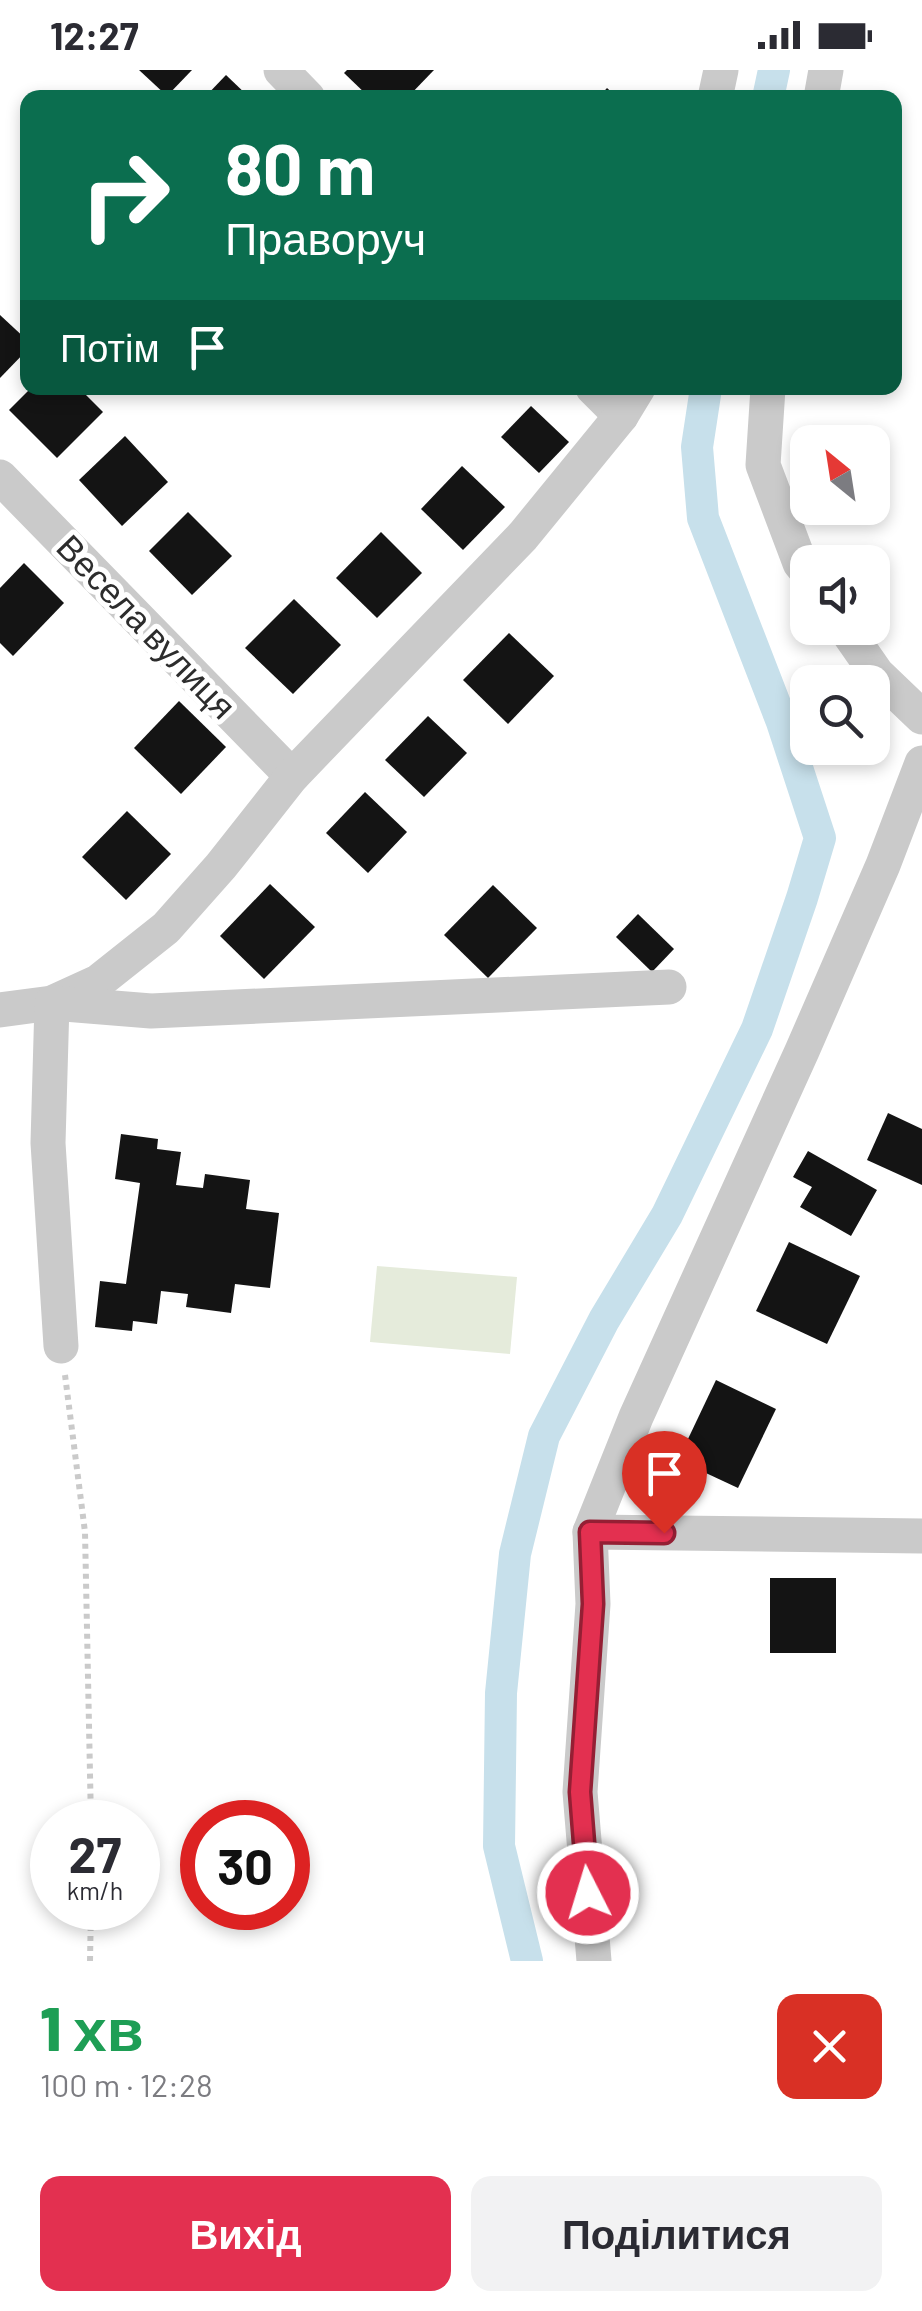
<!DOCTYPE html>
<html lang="uk">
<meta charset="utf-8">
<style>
body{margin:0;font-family:Barlow,sans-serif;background:#f2f2f3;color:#2b2b33;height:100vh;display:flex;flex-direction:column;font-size:38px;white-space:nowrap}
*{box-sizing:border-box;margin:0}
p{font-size:32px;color:#7c7c81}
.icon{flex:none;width:55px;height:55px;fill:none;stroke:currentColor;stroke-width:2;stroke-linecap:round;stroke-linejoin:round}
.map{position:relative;height:1891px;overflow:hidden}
.panel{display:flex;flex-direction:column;background:#fff;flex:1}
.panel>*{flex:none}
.banner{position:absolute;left:20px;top:20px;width:882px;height:305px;border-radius:20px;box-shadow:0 5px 15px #0003;background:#0b6e4f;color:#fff;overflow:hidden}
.needle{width:65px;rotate:330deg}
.controls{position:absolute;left:790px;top:355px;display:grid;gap:20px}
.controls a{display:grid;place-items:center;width:100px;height:100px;border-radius:20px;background:#fff;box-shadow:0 5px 15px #0003;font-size:50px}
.speed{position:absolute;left:30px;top:1730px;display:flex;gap:20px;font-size:50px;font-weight:700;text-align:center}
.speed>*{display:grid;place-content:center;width:130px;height:130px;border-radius:50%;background:#fff;box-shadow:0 5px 15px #0003;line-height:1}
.speed small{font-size:25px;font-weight:400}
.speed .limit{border:15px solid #d22;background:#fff;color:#111}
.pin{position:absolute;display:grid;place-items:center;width:85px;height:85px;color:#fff;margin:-102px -42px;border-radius:50% 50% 50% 0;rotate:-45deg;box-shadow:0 0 10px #0007}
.pin .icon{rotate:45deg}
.me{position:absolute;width:110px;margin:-55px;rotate:355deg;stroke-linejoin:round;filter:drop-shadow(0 0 8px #0008)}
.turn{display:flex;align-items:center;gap:35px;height:210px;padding:0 40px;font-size:45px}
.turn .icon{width:130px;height:130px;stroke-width:2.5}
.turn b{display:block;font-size:70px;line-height:85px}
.then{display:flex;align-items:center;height:95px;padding:0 40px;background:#0003;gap:20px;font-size:38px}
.round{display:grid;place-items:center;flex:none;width:105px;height:105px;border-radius:20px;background:#f2f2f3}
.summary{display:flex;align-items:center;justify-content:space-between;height:170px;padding:0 40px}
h1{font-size:60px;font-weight:800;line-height:75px;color:#1e9e55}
.primary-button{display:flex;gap:20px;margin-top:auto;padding:20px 40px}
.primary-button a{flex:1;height:115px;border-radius:20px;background:#e33050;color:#fff;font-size:40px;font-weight:800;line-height:115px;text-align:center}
.primary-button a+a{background:#f2f2f3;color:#2b2b33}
.status{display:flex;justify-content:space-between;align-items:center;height:70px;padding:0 50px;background:#fff;direction:ltr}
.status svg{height:28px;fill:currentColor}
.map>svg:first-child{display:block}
.green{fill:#e5ebdb}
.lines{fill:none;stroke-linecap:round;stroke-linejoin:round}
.canal{stroke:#c7e0eb;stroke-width:32}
.building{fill:#141414}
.path{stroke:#cacaca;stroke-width:6;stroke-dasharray:5 5;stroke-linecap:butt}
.street{stroke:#cacaca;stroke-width:35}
.route-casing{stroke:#941f34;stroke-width:25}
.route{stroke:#e33050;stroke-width:18}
.labels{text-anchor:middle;stroke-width:10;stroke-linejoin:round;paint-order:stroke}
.street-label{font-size:35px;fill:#2d2d2d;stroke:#fff}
</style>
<div class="status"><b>12:27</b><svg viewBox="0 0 49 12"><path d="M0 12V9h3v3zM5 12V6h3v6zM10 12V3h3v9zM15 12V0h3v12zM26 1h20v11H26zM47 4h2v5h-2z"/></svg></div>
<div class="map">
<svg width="922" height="1891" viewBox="0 0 922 1891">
<rect width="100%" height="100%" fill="#fff"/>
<polygon class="green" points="377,1196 517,1207 510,1284 370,1272"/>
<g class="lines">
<g class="canal">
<polyline points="768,28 774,0"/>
<polyline points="527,1891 499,1776 501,1623 515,1484 544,1366 604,1250 667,1145 757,959 802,828 820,768 782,652 703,448 697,377 706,318"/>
</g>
</g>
<g class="building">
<polygon points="139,0 192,0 167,26"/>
<polygon points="347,0 434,0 407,28 370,28 344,3"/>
<polygon points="226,5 250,28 204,28"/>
<polygon points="607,18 618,28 598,28"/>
<polygon points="0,245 28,271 28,279 0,308"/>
<polygon points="31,318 79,318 103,342 57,388 9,340"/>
<polygon points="531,336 569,372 539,403 501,367"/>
<polygon points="125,366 168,412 122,456 79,410"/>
<polygon points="462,396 505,437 463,480 421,439"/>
<polygon points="188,442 232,486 192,525 149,481"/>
<polygon points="381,462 422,503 377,548 336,508"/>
<polygon points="24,493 64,533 13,586 0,573 0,518"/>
<polygon points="294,529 341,575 293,624 245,578"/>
<polygon points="509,563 554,606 508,654 463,610"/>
<polygon points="179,631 226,677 181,724 134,678"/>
<polygon points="428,646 467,683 424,727 385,690"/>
<polygon points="365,722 407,762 368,803 326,763"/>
<polygon points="127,741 171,784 126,830 82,787"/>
<polygon points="270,814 315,857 264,909 220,866"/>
<polygon points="493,815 537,858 488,908 444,865"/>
<polygon points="638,844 674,879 652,902 616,867"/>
<polygon points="888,1043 922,1059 922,1115 867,1090"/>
<polygon points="121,1064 158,1069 157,1079 181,1082 176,1115 203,1118 205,1104 250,1110 246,1139 279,1143 270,1218 235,1214 231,1243 186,1237 188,1224 161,1221 157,1254 133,1251 132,1261 95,1257 100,1211 126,1214 140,1113 115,1109"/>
<polygon points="808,1081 877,1120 851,1166 800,1137 812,1117 793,1107"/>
<polygon points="789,1172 860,1206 827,1274 756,1241"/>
<polygon points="716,1310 776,1339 738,1418 678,1390"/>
<rect x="770" y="1508" width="66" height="75"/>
</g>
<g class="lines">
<g class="path">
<polyline points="65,1305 85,1462 91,1752"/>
<polyline points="90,1891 91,1838"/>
</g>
<g class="street">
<polyline points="281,0 308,28"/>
<polyline points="715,28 721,0"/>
<polyline points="821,28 826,0"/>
<polyline points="593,318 621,346"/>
<polyline points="768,318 763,395 800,493 808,503"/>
<polyline points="0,407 292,706"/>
<polyline points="845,558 877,604 922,647"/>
<polyline points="0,940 52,933 98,912 166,858 221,796 292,706 523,466 621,346 638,318"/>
<polyline points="61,1276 48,1073 52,933 151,941 669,917"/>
<polyline points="590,1462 922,1466"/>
<polyline points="594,1891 580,1722 593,1534 590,1462 636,1347 802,981 883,795 922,693"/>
</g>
</g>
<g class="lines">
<defs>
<polyline id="route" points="588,1823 580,1722 593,1534 590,1462 664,1463"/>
</defs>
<use href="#route" class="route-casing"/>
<use href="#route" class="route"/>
</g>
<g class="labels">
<g class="street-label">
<text transform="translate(146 557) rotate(46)" y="12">Весела вулиця</text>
</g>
</g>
</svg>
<div class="controls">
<a><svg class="needle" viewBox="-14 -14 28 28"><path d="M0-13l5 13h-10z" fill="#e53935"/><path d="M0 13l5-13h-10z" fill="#7c7c81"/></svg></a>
<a><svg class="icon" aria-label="sound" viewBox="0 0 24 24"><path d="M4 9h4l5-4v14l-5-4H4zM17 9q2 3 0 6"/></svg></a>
<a><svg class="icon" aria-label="search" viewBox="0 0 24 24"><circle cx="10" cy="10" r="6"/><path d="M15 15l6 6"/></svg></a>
</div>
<div class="speed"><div>27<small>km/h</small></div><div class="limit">30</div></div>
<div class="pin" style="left:664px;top:1463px;background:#d93025"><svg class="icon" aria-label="arrive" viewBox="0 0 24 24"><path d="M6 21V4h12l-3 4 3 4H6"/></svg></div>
<svg class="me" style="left:588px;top:1823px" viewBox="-20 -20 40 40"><circle r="17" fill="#e33050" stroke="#fff" stroke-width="3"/><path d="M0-11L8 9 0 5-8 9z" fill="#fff"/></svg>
<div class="banner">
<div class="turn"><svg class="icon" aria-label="right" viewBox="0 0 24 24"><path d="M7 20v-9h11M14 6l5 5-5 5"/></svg><div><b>80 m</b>Праворуч</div></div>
<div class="then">Потім<svg class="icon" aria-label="arrive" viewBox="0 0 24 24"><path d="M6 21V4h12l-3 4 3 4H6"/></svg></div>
</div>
</div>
<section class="panel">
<div class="summary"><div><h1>1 хв</h1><p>100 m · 12:28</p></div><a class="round" style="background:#d93025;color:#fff"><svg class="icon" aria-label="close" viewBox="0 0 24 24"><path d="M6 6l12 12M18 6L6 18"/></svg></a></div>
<div class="primary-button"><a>Вихід</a><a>Поділитися</a></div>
</section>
